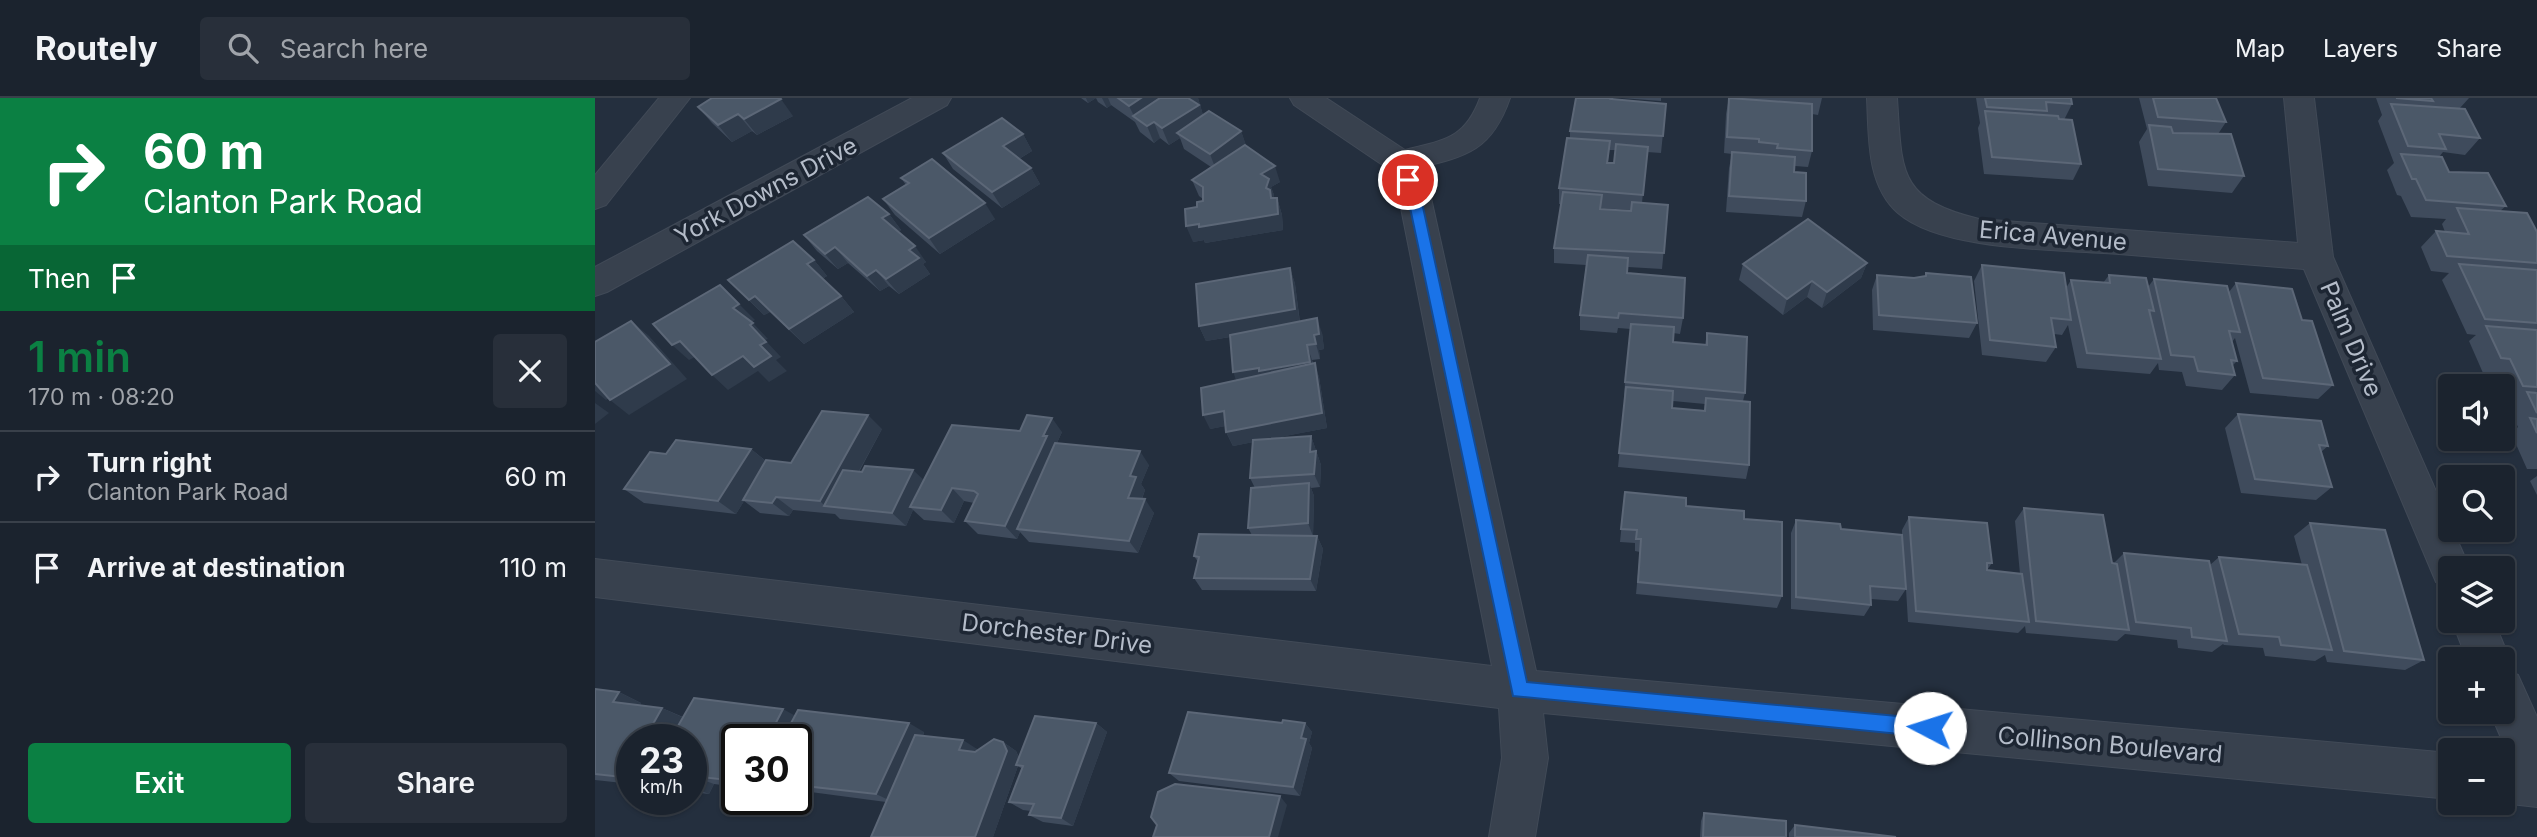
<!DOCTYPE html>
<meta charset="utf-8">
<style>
body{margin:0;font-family:Inter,sans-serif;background:#282f3a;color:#f1f3f6;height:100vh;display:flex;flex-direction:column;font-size:26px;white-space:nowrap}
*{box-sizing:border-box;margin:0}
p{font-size:23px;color:#a0a4aa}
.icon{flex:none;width:38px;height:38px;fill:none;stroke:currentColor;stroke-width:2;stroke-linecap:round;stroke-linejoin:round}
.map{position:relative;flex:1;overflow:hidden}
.drawer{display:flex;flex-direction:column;background:#1b232e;width:595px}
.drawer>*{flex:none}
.banner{background:#0b8043;color:#fff;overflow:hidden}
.buttons{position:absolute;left:1843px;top:276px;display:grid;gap:14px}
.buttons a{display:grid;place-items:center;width:77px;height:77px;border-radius:7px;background:#1b232e;box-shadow:0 2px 5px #0004,0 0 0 2px #39404a;font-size:35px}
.speed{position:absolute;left:21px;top:626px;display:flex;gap:14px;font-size:35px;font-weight:700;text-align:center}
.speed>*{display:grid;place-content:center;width:91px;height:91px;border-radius:50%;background:#1b232e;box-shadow:0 2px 5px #0004,0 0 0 2px #39404a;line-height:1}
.speed small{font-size:18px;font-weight:400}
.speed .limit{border:4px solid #111;border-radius:10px;background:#fff;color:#111}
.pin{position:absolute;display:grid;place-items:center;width:60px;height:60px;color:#fff;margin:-30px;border:4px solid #fff;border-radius:50%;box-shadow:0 2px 7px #0007}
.me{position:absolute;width:77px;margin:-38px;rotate:275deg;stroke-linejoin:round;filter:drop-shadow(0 0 5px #0008)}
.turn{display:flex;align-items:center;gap:24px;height:147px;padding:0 28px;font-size:32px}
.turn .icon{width:91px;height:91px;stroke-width:2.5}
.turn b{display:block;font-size:49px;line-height:60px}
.then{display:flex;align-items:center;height:66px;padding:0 28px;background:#0003;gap:14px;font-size:26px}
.round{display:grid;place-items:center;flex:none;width:74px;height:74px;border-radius:7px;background:#282f3a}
.head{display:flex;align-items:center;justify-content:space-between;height:119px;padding:0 28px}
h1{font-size:42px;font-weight:600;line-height:52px;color:#0b8043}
.primary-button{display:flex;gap:14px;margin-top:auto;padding:14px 28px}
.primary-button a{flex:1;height:80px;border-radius:7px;background:#0b8043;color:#fff;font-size:28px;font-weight:600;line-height:80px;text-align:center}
.primary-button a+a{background:#282f3a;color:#f1f3f6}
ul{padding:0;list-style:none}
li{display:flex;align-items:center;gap:21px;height:91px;padding:0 28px;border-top:2px solid #39404a}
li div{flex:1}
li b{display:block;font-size:26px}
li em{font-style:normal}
header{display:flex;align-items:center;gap:42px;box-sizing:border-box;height:98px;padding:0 35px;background:#1b232e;border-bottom:2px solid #39404a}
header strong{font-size:33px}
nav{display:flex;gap:38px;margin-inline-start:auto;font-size:24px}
.search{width:490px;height:63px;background:#282f3a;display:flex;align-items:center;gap:18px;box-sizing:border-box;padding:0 24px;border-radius:7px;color:#a0a4aa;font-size:26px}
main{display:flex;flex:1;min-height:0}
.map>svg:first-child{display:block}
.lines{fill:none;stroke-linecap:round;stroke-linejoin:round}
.minor-casing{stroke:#414a57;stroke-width:2}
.minor{fill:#38414e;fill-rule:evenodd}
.wall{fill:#3f4b5c;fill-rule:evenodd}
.shaded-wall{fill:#2f3b4b}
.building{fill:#4b5868;stroke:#5c6777;stroke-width:2}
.route{fill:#1a73e8;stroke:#114b97;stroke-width:2}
.labels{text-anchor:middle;stroke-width:7;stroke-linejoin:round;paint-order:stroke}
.street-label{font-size:24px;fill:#b4bcc9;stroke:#1d2633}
</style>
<header>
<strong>Routely</strong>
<div class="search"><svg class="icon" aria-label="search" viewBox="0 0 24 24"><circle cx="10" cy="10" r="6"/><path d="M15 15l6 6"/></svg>Search here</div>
<nav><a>Map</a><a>Layers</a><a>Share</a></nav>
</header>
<main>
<section class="drawer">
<div class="banner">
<div class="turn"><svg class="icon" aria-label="right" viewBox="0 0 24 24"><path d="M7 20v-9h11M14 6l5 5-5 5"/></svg><div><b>60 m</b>Clanton Park Road</div></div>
<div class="then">Then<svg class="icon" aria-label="arrive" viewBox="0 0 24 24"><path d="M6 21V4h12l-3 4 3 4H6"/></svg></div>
</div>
<div class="head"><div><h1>1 min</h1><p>170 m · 08:20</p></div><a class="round"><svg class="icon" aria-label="close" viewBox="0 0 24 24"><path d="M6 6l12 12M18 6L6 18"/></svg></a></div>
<ul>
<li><svg class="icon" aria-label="right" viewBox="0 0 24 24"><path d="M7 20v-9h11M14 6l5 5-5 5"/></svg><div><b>Turn right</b><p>Clanton Park Road</p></div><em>60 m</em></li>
<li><svg class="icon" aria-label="arrive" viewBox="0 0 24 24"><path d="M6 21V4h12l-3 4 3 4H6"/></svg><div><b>Arrive at destination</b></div><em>110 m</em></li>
</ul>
<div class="primary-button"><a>Exit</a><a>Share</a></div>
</section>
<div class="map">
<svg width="1942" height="739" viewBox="0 0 1942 739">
<rect width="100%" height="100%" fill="#242f3e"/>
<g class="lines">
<defs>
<g id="minor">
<polygon points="64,0 95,0 11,107 0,111 0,77"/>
<polygon points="317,0 356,0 352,7 12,194 0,198 0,169"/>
<path d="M695,0H731L810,52C849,42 870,41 885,0H915C897,52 873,58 823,70L836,100L941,573L1855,655V701L948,615L953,660L940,739H894L907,660L904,610L0,499V461L897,568L804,100L792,70L699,7Z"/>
<path d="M1272,0H1302C1307,75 1303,101 1384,121L1703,145L1689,0H1719L1738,159L1855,425V432H1858L1875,471H1855V489L1841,484L1709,171C1647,166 1586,161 1524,156C1465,151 1348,154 1303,115C1271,87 1274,38 1272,0Z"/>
<polygon points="1857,523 1899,523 1915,562 1911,572 1923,577 1942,619 1942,709 1907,705 1908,660 1915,661 1895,614 1908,614 1908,562 1872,562"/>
</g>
</defs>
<use href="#minor" class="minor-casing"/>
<use href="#minor" class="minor"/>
</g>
<g class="wall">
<polygon points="486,0 603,0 608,17 646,33 651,48 685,84 676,89 679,97 678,100 682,100 687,117 688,132 610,145 609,142 598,144 602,109 608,103 608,101 604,98 597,82 616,69 589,51 585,40 574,47 565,40 559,45 545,34 540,24 516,7 512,10 503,4 501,0 493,5"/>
<polygon points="1026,0 1066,0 1066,3"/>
<polygon points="1134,0 1227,0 1223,17 1217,16 1217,53 1213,69 1200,68 1199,74 1211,103 1207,119 1131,114 1134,70 1137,56 1129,55 1131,16"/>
<polygon points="1381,0 1476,0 1477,6 1469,22 1486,66 1478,82 1389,76 1383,30 1385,25"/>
<polygon points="1544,0 1621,0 1631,24 1623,36 1649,78 1637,95 1553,88 1544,44 1552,31"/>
<polygon points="1781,0 1874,0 1865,10 1885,40 1870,57 1848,54 1844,59 1854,74 1911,108 1905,113 1942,134 1942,371 1932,371 1916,335 1923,329 1913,309 1920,304 1909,303 1908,299 1908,289 1903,289 1897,276 1888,275 1874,243 1881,237 1872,236 1847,182 1854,175 1836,173 1826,149 1841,133 1850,134 1847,126 1851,121 1816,119 1806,98 1802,97 1792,72 1799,65 1783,23 1787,17"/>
<path d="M1018,1L1071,6L1066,55L1052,54L1047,105L1073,107L1067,171L1033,169L1032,175L1088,220L1085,236L1078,235V244L1110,247L1112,235L1150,295L1148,303L1154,367L1151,381L1023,369L1030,299H1029L1030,284L1036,231L1023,230L1022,235L985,232V217L991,167L959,165V150L966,106H964V90L975,40V33ZM1014,52H1021L1019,65H1013ZM1006,110L1036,112V113L1006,111ZM1078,303L1110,306L1109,312L1077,310Z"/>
<polygon points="103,9 198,18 162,37 157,33 137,44 117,25"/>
<polygon points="428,36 437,53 424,61 436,70 445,86 407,110 358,71 348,55"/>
<polygon points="306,80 400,121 345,156 300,117 288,101 311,87"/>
<polygon points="294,116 306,132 303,134 331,164 328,166 335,176 304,196 294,188 285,193 253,165 243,171 222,153 209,137"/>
<polygon points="219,162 232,178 227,181 246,198 259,214 209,246 175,214 169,217 133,182"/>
<polygon points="1272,165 1266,180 1227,210 1212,199 1188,217 1144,182 1148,166"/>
<polygon points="1387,167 1471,190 1476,182 1508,185 1514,177 1553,189 1559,181 1634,194 1641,185 1707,222 1738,287 1723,301 1655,295 1640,240 1637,244 1642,263 1637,268 1640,277 1627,292 1591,288 1587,274 1564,272 1563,265 1555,276 1482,270 1473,227 1467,237 1459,236 1461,249 1451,264 1387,257 1379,183"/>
<polygon points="695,170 700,186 705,224 727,235 729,251 724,252 725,261 717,262 724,279 732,330 674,341 716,338 726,367 725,389 716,390 719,398 718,438 722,438 728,451 721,493 607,492 599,480 603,464 599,458 657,437 653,430 660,390 655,380 658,344 638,348 631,334 630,328 615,331 641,282 635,239 611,243 604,228"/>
<polygon points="1331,175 1382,225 1374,240 1278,232 1277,192 1282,177 1319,180 1329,179"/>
<polygon points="1643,316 1733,348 1726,354 1737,389 1721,402 1646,395 1630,330"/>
<polygon points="287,331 264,374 328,382 425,333 467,334 462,345 554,367 546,386 550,392 547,401 559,415 543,455 434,444 425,434 422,441 383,436 370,423 379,405 369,403 359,425 329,422 318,412 311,428 245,421 240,416 198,412 194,418 165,415 149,403 141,416 49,405 29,391 71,356 156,351 171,363 196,365"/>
<polygon points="1942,378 1942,397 1935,383"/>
<polygon points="1030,394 1149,421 1187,498 1182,510 1041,496 1045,454 1040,453 1040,445 1025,444"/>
<polygon points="1429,410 1518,466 1529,455 1615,467 1624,459 1707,467 1699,438 1715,425 1829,562 1810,572 1732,564 1730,557 1720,563 1670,558 1668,550 1629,547 1628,546 1617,554 1583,550 1582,542 1530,536 1522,543 1431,535 1430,528 1423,535 1313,524 1309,458 1311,491 1303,503 1276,501 1276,507 1269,518 1196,511 1196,435 1201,422 1246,431 1307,437 1307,432 1314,419 1397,465 1392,472 1425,476 1420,423"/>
<polygon points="0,591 24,594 46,605 45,607 67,610 88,619 200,617 329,634 328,638 382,651 382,653 408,644 421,653 424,659 501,625 512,634 478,728 448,724 434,717 436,713 428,712 414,704 427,671 423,668 398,739 291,704 208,693 201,691 201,642 142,642 142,689 119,686 114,696 96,694 96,642 37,642 37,686 0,682"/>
<polygon points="687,625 710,625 717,634 714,645 717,650 705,698 584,683 574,675"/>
<polygon points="1109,715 1191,739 1105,739 1106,723"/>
<polygon points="1200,727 1301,739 1194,739 1194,735"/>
</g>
<g class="shaded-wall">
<polygon points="491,0 501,0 493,5"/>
<polygon points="507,0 513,0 516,7 512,10"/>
<polygon points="546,0 578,0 539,18 534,8"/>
<polygon points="593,0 603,0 610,24 582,35 585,40 574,47 567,30"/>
<polygon points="186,1 198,18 162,37 149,21"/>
<polygon points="143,16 157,33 137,44 123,27"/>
<polygon points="559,24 565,40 559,45 552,28"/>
<polygon points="646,33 652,50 621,72 615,56"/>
<polygon points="428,36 437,53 417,65 408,48"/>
<polygon points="680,68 685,84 676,89 679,97 678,100 682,100 687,117 688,132 610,145 609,142 598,144 591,128 604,126 676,107 666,76"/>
<polygon points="436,70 445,86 407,110 397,94"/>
<polygon points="390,105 400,121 345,156 334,140"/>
<polygon points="294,116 306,132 299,136 287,120"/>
<polygon points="320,148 331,164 328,166 335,176 304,196 291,181 314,152"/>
<polygon points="240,149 253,165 243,171 230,156"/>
<polygon points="219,162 232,178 225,182 212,166"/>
<polygon points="1272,165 1266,180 1227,210 1232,194"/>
<polygon points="695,170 700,186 705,227 611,243 604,228"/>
<polygon points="281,172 294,188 285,193 272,178"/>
<polygon points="1217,183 1212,199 1188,217 1192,201"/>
<polygon points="125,187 160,222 154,225 138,210"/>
<polygon points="160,198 175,214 169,217 154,202"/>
<polygon points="246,198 259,214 209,246 194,231"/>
<polygon points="722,220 727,235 729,251 724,252 725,261 721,246 719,237"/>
<polygon points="36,223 54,238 92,281 34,317 15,302"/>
<polygon points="158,225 173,241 170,242 186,259 181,262 192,273 174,284 163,273 133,292 117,277 165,247 155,227"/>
<polygon points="85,243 102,258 94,262 77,247"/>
<polygon points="712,247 717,262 720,279 644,289 638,274"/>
<polygon points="720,265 724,279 732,330 638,348 631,334"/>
<polygon points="0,284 18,298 11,302 0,293"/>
<polygon points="0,305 14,315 0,326"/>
<polygon points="629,313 636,327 615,331 608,317"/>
<polygon points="273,317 287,331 244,409 230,408 225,403"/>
<polygon points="457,320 467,334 422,431 425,434 422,441 410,428"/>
<polygon points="716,338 726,367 725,389 719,376 715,354"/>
<polygon points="156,351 173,365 141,416 123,403"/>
<polygon points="545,353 554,367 546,386 550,392 542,413 533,400 535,378"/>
<polygon points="318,372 332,385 315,409 318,412 311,428 297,415"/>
<polygon points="714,385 719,398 718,438 713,425"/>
<polygon points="357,390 369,403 359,425 346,412"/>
<polygon points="181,399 198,412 194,418 177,405"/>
<polygon points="550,401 559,415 543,455 534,443"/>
<polygon points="722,438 728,451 721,493 715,481"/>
<polygon points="24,594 46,605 41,614 18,604"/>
<polygon points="67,610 89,620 76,642 49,642"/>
<polygon points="188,611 206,621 195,642 172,642"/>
<polygon points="314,625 329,634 298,704 281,696"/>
<polygon points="501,625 512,634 478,728 466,720"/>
<polygon points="710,625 717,634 714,645 717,650 705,698 698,689 706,640"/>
<polygon points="368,642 382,651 378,661 364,652"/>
<polygon points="408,644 421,653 425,662 398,739 380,739"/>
<polygon points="37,662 37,683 27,679"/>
<polygon points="97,678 119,686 114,696 96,689"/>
<polygon points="685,698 692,707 683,739 674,739"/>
</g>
<g class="building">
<polygon points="117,0 185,0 186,1 149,21 143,16 123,27 103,9"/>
<polygon points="523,0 546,0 534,8"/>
<polygon points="565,0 593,0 604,7 567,30 559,24 552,28 538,18"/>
<polygon points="981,0 1017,0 1016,1 1071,6 1068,38 975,33"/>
<polygon points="1134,0 1217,6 1217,53 1182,50 1183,46 1164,44 1164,41 1132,39"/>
<polygon points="1390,0 1476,0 1477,6 1451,4 1452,13 1392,9"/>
<polygon points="1558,0 1621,0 1631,24 1563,19"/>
<polygon points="1801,0 1836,0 1838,3"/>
<polygon points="1796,6 1870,11 1885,40 1844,36 1851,51 1813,48"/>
<polygon points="614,13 646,33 615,56 582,35"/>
<polygon points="1390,13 1463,18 1464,21 1477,22 1486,66 1397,59"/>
<polygon points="407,20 428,36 408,48 436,70 397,94 348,55"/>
<polygon points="1554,27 1576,29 1578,35 1636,36 1649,78 1563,71"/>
<polygon points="972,40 1015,43 1012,65 1019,65 1021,46 1053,49 1048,97 964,90"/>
<polygon points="650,47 680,68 666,76 674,81 671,90 675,92 676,100 682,100 683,116 604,129 604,126 591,128 590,111 602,109 602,104 608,103 608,89 597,82"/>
<polygon points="1137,54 1200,59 1199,74 1211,75 1211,103 1134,98"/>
<polygon points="1806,56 1847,59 1854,74 1893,75 1911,108 1831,102 1821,81 1817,81"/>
<polygon points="337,61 390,105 334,140 288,101 314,85 306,80"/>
<polygon points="968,94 1007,97 1005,111 1036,113 1037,104 1073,107 1069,155 959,150"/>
<polygon points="273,99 294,116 287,120 320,148 314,152 324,160 291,181 281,172 272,178 240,149 230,156 209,137"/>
<polygon points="1862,110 1932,115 1942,134 1942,165 1852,158 1841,133 1874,136"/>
<polygon points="1213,121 1272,165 1232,194 1217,183 1192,201 1148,166"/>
<polygon points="198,143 219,162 212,166 246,198 194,231 160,198 154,202 133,182"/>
<polygon points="993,157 1033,160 1032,175 1090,180 1088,220 1024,215 1023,220 985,217"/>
<polygon points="1864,166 1942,172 1942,225 1890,221"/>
<polygon points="1387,167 1469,175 1476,222 1456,220 1461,249 1395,242"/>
<polygon points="695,170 700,211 604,228 601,186"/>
<polygon points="1331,175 1376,179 1382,225 1284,217 1282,177 1319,180 1331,178"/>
<polygon points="1514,177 1551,180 1559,213 1554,212 1566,261 1492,255 1476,182 1515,185"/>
<polygon points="1559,181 1632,188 1645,234 1634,233 1642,263 1636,262 1640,277 1603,273 1599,259 1576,257"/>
<polygon points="1641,185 1697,191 1707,222 1717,223 1738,287 1668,280"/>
<polygon points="125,187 144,206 138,210 158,225 155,227 171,244 165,247 176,258 159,269 148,258 117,277 85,243 77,247 58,226"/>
<polygon points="722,220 724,236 719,237 721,246 712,247 715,264 664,273 664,270 638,274 635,237"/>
<polygon points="36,223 75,266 15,302 0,285 0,244"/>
<polygon points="1036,226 1079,229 1078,244 1112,247 1112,235 1152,239 1150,295 1030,284"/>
<polygon points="1891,228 1942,232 1942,289 1928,288 1915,261 1906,260"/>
<polygon points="720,265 727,315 631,334 629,313 608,317 606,290"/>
<polygon points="1031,289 1078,293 1077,310 1110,313 1111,300 1155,304 1154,367 1024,355"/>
<polygon points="1932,294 1942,295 1942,315"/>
<polygon points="227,313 273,317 225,403 181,399 177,405 148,402 171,362 196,365"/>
<polygon points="1643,316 1726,323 1733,348 1724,347 1737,389 1660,381"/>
<polygon points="432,317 457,320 448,338 452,338 410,428 370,423 383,396 379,393 357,390 346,412 315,409 357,327 425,333"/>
<polygon points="1935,320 1942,321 1942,335"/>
<polygon points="716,338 715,354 721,353 719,376 655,380 658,342"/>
<polygon points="81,342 156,351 123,403 29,391 55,354 71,356"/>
<polygon points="460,345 545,353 535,378 541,379 533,400 550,401 534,443 422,431"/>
<polygon points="270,368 318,372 297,415 229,408 248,372 267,374"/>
<polygon points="714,385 713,425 653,430 656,390"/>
<polygon points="1030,394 1091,400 1091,408 1149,413 1149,421 1187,424 1187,498 1043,484 1046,441 1041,441 1042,432 1026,431"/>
<polygon points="1429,410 1508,417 1517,465 1522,466 1534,532 1441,523"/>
<polygon points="1314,419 1392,425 1397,465 1392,465 1392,472 1427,476 1434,524 1321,513"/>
<polygon points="1201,422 1245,426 1246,431 1307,437 1311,491 1275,488 1276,507 1201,499"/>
<polygon points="1715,425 1790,432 1829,562 1749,553"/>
<polygon points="604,436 722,438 715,481 599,480 604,459 599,458"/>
<polygon points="1529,455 1614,463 1632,543 1597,539 1596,530 1541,524"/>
<polygon points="1624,459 1712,467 1737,552 1686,547 1684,539 1644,536"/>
<polygon points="0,591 24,594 18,604 67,610 49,642 37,642 37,662 27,679 0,676"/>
<polygon points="99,600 188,611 172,642 142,642 142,683 97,678 96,680 96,642 75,642"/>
<polygon points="203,612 314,625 281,696 201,687 201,642 187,642"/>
<polygon points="593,614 687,625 688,622 710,625 706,640 711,641 698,689 574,675"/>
<polygon points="440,618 501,625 466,720 434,717 439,706 414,704 428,668 421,667"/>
<polygon points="320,637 368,642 364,652 380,654 399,641 408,644 412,653 380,739 276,739"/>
<polygon points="580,686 685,698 674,739 558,739 562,727 556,719 563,694"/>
<polygon points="1109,715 1191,723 1191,739 1108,739"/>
<polygon points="1200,727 1301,739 1200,739"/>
</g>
<polygon class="route" points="813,77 817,79 826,100 932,584 1335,621 1341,624 1344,630 1341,636 1335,639 918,598 813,100 806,82"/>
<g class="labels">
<g class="street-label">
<text transform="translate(171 93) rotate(-28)" y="8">York Downs Drive</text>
<text transform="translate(1458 138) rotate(5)" y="8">Erica Avenue</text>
<text transform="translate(1756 241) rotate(67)" y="8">Palm Drive</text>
<text transform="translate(462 536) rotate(7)" y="8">Dorchester Drive</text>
<text transform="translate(1515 647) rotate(5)" y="8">Collinson Boulevard</text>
</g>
</g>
</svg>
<div class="buttons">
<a><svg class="icon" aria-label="sound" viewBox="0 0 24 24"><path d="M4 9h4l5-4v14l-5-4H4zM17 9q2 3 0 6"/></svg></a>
<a><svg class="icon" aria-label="search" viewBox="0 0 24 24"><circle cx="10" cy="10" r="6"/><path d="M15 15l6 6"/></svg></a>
<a><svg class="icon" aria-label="layers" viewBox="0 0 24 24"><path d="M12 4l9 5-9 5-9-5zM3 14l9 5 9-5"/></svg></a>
<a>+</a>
<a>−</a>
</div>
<div class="speed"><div>23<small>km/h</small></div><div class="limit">30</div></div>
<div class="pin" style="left:813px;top:82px;background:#d93025"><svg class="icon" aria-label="arrive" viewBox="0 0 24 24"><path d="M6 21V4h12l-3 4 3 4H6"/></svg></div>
<svg class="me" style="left:1335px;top:630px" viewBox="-20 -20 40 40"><circle r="19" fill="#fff"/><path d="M0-13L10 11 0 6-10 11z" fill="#1a73e8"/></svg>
</div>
</main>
